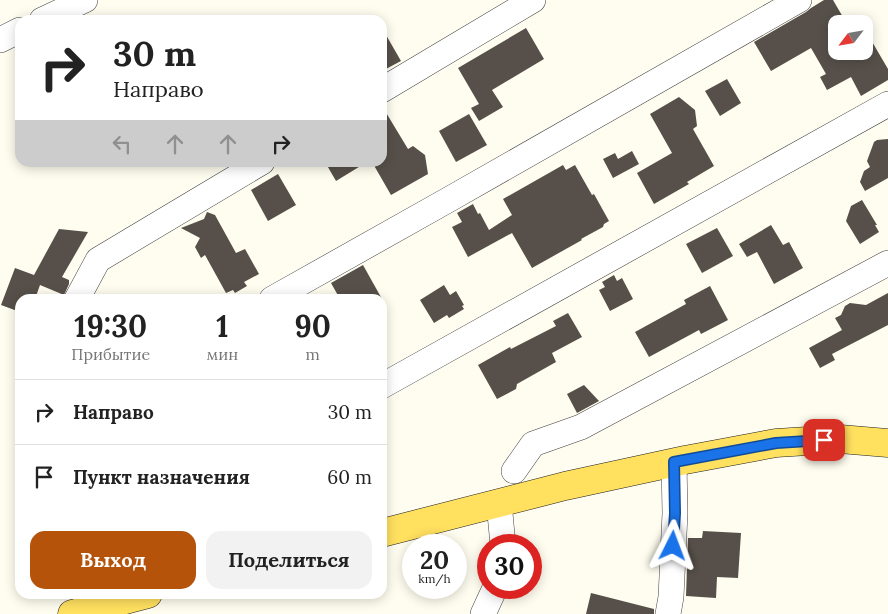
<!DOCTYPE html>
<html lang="ru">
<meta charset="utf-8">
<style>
body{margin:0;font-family:Lora,serif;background:#f2f2f2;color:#222;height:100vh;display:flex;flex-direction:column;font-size:19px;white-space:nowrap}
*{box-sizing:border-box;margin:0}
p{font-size:16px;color:#767676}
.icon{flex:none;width:28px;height:28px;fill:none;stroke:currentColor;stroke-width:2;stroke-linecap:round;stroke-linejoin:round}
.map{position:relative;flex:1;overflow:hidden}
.panel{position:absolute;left:15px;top:294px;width:372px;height:305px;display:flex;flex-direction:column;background:#fff;border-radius:15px;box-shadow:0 2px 12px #0003}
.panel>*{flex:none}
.banner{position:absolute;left:15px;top:15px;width:372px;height:152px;border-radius:15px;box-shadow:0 2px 12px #0003;background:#fff;color:#222;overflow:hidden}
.needle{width:32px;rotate:239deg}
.buttons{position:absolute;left:828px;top:15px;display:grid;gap:10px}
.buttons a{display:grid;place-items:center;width:45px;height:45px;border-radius:10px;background:#fff;box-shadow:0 2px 12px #0003;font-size:25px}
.speed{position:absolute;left:402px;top:534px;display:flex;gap:10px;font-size:25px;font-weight:700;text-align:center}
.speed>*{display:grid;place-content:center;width:65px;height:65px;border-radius:50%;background:#fff;box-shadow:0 2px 12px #0003;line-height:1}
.speed small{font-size:12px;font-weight:400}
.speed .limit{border:8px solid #d22;background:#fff;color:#111}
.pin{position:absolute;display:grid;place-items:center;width:42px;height:42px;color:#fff;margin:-21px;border-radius:10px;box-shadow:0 2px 8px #0006}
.me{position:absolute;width:55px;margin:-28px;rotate:3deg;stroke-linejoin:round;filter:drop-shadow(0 0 4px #0008)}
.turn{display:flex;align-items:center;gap:18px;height:105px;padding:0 15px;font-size:22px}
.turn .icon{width:65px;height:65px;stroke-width:2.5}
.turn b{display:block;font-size:35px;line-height:42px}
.lanes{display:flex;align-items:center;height:48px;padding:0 15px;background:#0003;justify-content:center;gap:25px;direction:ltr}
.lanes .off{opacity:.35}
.eta{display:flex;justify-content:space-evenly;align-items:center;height:85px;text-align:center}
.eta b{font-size:30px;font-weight:800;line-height:35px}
.cta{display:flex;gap:10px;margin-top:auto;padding:10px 15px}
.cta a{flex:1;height:58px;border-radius:15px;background:#b45309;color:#fff;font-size:20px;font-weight:800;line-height:58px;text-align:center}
.cta a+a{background:#f2f2f2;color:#222}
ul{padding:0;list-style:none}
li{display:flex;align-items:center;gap:15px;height:65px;padding:0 15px;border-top:1px solid #e0e0e0}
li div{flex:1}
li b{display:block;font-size:19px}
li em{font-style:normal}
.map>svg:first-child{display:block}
.building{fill:#57504a}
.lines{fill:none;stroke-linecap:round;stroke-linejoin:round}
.minor-casing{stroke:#414141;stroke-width:26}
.major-casing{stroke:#1f1f1f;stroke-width:29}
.minor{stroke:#fff;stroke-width:25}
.major{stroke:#ffe05f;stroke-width:28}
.route-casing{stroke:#114b97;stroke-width:12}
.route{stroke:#1a73e8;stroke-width:9}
</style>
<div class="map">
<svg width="888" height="614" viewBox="0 0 888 614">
<rect width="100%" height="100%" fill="#fffdef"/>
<g class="building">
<polygon points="824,0 833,0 847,24 836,24 836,51 864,51 864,28 888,69 888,80 861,96 851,77 827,90 820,77 826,74 811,48 771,71 754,42 806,12 811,8"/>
<polygon points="382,28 401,61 382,71"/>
<polygon points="526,28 544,59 492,90 503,107 479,121 471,108 479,104 458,68"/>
<polygon points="727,79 741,103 720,116 705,91"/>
<polygon points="679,97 695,110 697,126 693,129 714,166 687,182 689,184 654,204 637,173 672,153 650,114"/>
<polygon points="382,106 408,149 413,146 425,155 428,174 391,195 372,162 382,162"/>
<polygon points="469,114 487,145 456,162 439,131"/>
<polygon points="888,139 888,178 865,191 860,182 864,171 870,167 867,161 874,142 877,140"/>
<polygon points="632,151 639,164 613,178 603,159 615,153 618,159"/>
<polygon points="325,162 367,162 336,181"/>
<polygon points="563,165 566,170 575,165 592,195 594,194 609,221 604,224 603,227 581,239 582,240 532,268 512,233 468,257 452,227 462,222 457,213 473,204 478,214 480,213 489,230 512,215 503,199"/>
<polygon points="278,174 296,205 268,221 251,190"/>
<polygon points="862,200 877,225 875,225 879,232 860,244 846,221 851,206"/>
<polygon points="207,212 215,215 236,253 245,249 259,274 244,282 247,286 235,293 233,290 226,293 205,255 201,258 195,247 200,238 181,228 204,219"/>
<polygon points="771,225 783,245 789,242 803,268 774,284 757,252 747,257 739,244"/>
<polygon points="717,228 733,256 702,273 686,244"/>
<polygon points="59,229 88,232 62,277 69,280 69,284 64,295 40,285 35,299 20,299 20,312 1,305 15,268 34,275"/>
<polygon points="363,265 382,299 340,299 331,283"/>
<polygon points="614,275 617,281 622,278 633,299 610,311 599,290 605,287 602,282"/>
<polygon points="444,285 450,295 456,291 464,305 462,306 464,309 449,318 447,315 434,323 420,300"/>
<polygon points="710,286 728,320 701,334 699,330 649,357 635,332 686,304 684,300"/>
<polygon points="888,293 888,325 832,354 835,360 820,368 809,348 842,330 835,318 841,315 845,306 850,303 866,305"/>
<polygon points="568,313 582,337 552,353 556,362 517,384 516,389 497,399 478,365 510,347 511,349 556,326 553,321"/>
<polygon points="584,385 599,401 577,413 567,394"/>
<polygon points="703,531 741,533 738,578 717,577 716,598 686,596 688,538 702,538"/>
<polygon points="591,593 654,609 654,614 586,614"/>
</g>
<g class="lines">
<defs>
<g id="minor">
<polyline points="42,20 85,0"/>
<polyline points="0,40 20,30"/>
<polyline points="382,90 533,0"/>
<polyline points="77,299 98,260 262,162"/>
<polyline points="272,299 448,200 799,0"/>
<polyline points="382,386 888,104"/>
<polyline points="514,471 533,444 581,427 888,263"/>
<polyline points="499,503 503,545"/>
<polyline points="483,614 495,588"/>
<polyline points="668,614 671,597 675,513 674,462"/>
</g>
<g id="major">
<polyline points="382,533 565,486 685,460 776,443 840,439 888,443"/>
<polyline points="72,614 148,594"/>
</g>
</defs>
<use href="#minor" class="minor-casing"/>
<use href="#major" class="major-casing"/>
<use href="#minor" class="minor"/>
<use href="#major" class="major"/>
</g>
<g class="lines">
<defs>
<polyline id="route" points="673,546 675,513 674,462 776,443 824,440"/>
</defs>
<use href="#route" class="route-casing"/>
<use href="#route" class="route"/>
</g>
</svg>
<div class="buttons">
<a><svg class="needle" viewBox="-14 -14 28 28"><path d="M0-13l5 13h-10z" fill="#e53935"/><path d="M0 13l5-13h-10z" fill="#767676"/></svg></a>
</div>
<div class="speed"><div>20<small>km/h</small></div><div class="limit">30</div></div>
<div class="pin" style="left:824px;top:440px;background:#d93025"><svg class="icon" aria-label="arrive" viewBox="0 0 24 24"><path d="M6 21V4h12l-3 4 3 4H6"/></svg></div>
<svg class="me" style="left:673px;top:546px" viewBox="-20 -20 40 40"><path d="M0-17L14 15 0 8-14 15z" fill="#1a73e8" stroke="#fff" stroke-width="4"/></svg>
<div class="banner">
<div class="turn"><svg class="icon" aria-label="right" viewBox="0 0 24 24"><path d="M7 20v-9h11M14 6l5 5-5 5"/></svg><div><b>30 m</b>Направо</div></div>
<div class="lanes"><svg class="icon off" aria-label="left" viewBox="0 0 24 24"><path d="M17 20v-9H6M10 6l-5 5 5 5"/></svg><svg class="icon off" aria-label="ahead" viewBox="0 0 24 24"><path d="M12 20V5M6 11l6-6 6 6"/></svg><svg class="icon off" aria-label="ahead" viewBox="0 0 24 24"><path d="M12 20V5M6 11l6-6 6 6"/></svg><svg class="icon" aria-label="right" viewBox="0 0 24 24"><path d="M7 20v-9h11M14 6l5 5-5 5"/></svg></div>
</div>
<section class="panel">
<div class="eta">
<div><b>19:30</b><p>Прибытие</p></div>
<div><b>1</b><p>мин</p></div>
<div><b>90</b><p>m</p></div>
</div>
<ul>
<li><svg class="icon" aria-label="right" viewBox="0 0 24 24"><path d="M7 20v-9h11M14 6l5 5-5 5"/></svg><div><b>Направо</b></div><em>30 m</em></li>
<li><svg class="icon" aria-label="arrive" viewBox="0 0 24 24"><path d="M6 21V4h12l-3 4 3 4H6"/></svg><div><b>Пункт назначения</b></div><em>60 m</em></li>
</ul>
<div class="cta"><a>Выход</a><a>Поделиться</a></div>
</section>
</div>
